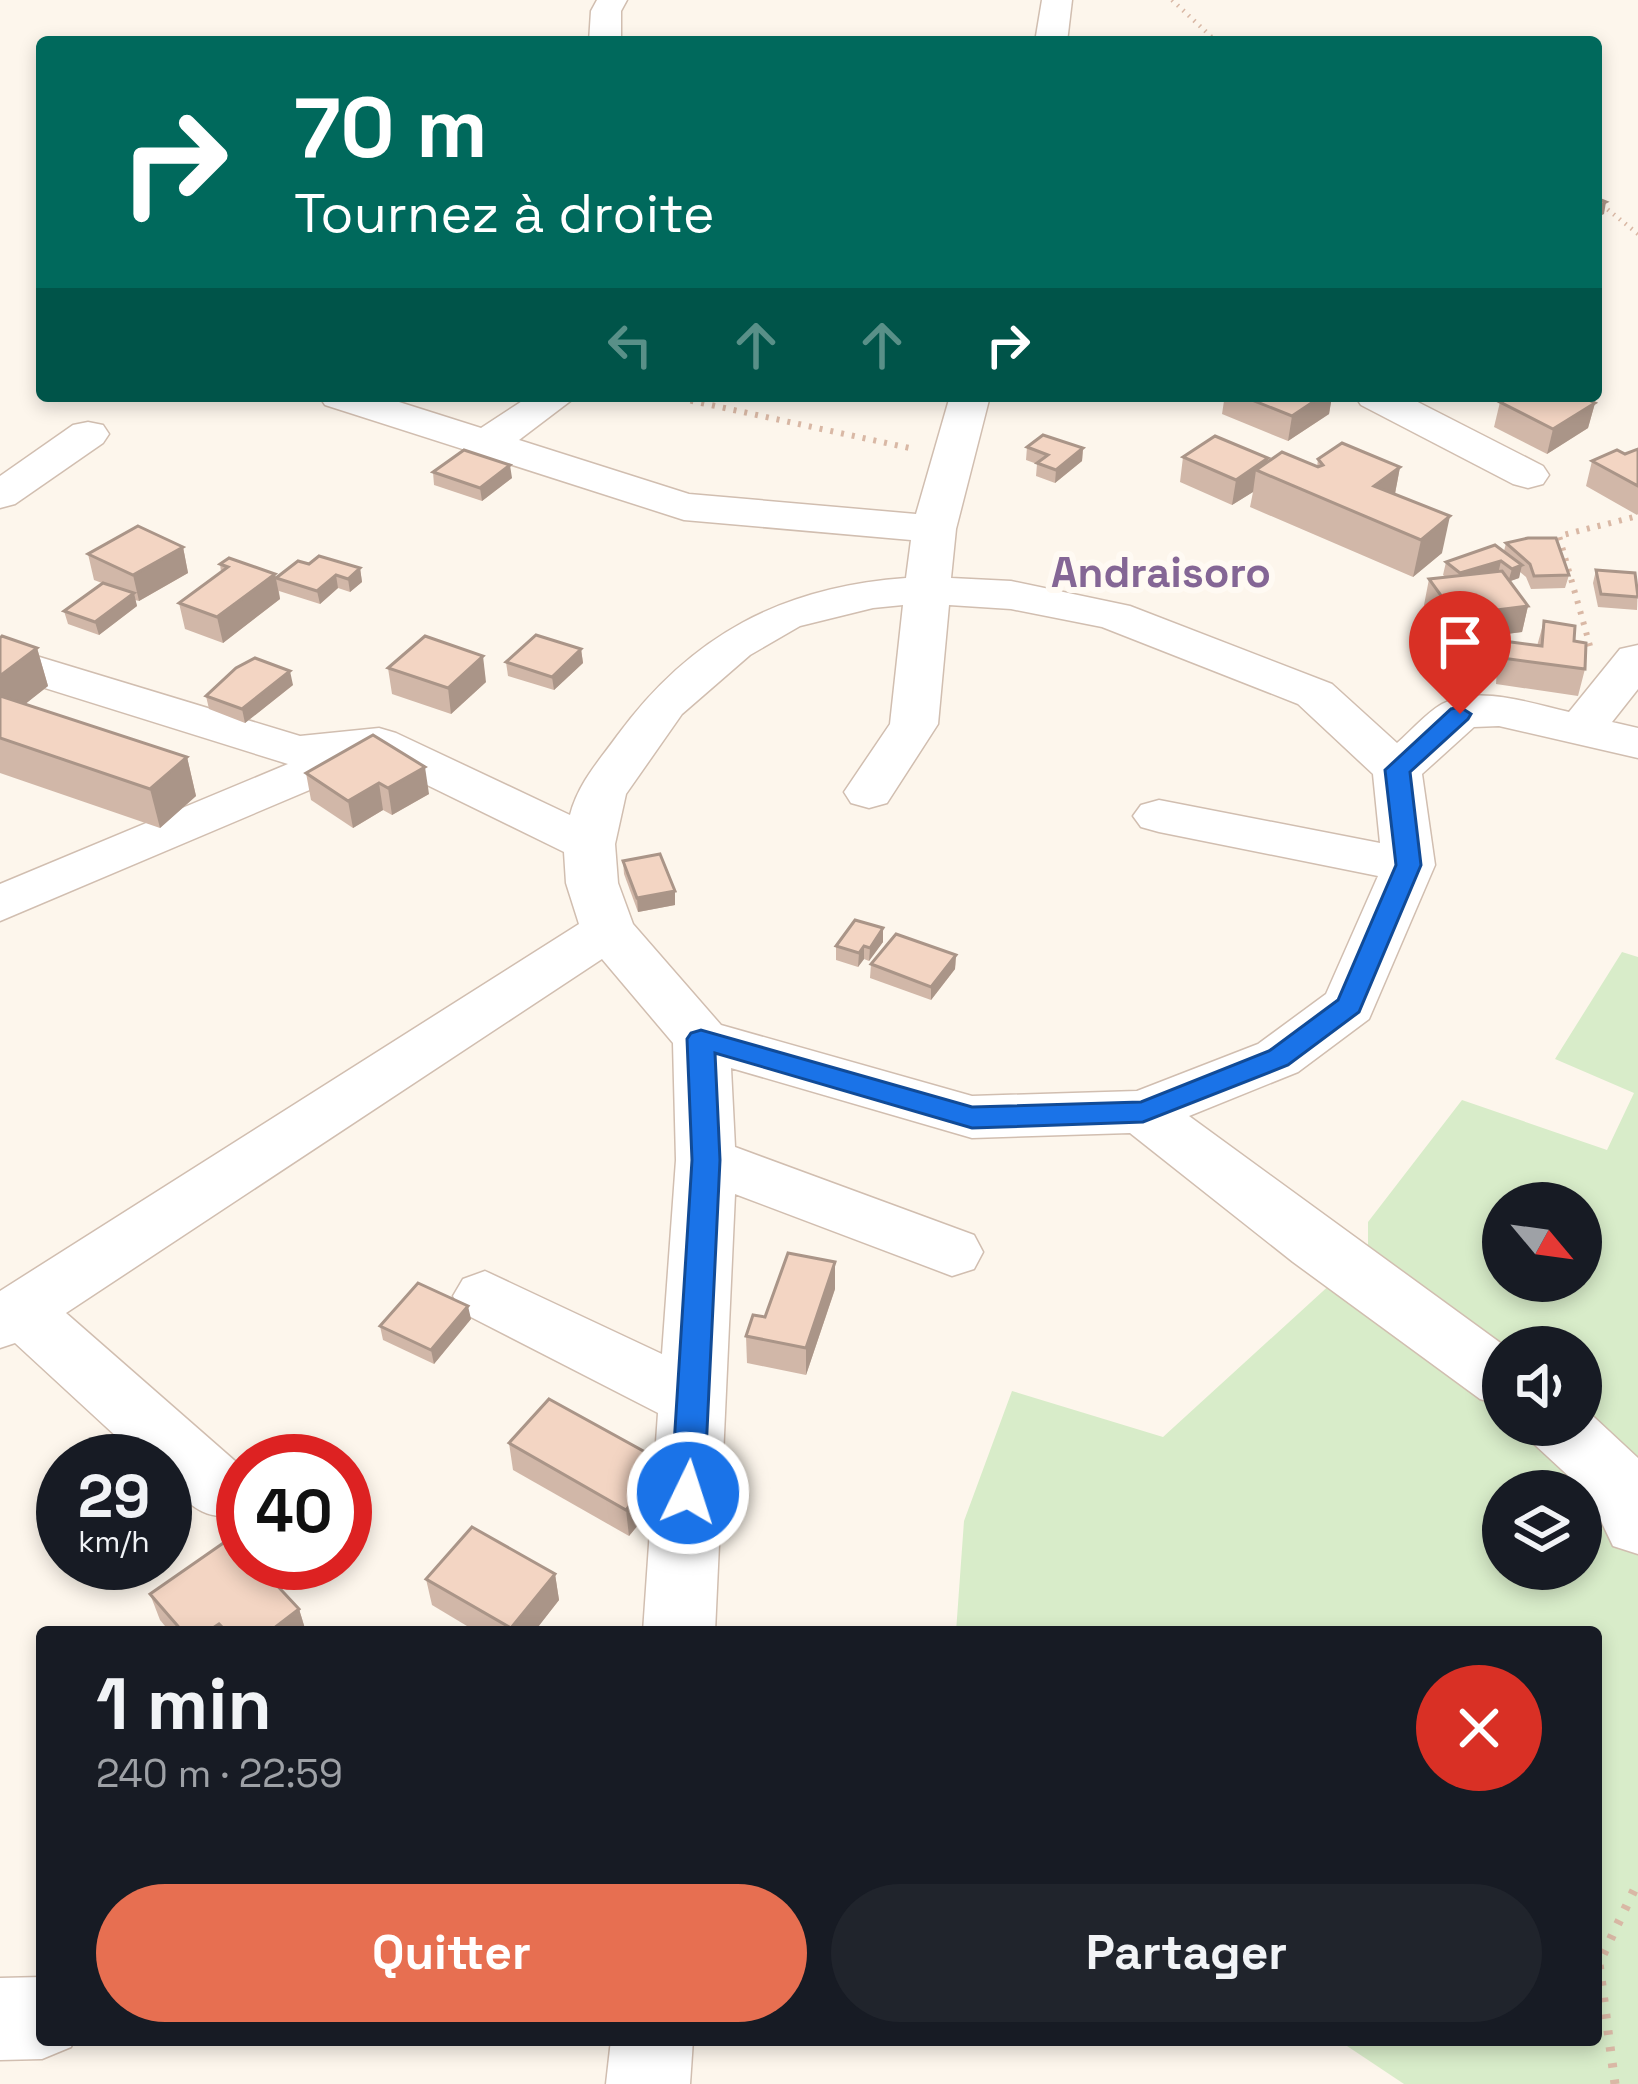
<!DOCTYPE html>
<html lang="fr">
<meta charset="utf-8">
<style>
body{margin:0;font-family:"Space Grotesk",sans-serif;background:#20242c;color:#f1f3f6;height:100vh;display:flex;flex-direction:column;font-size:45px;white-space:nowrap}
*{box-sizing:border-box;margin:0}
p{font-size:39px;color:#9ea1a6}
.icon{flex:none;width:66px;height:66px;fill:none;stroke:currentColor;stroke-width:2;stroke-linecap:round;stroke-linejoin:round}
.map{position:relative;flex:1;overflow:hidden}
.side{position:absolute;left:36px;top:1626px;width:1566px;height:420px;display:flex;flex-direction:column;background:#171b24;border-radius:12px;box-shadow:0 6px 18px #0003}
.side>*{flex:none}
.hud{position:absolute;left:36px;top:36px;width:1566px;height:366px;border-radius:12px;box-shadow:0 6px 18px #0003;background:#00695c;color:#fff;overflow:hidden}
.needle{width:78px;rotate:119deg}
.fabs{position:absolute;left:1482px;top:1182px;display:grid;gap:24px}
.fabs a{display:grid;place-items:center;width:120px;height:120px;border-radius:50%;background:#171b24;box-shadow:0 6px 18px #0003;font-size:60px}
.speed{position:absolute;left:36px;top:1434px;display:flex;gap:24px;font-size:60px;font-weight:700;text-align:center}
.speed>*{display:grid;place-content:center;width:156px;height:156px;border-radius:50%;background:#171b24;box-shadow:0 6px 18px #0003;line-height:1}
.speed small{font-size:30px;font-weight:400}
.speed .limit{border:18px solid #d22;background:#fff;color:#111}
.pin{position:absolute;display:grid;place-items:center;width:102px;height:102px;color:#fff;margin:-123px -51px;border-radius:50% 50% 50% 0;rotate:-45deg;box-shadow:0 0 12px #0007}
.pin .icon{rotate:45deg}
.me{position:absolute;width:132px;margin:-66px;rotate:4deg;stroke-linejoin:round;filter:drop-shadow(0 0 9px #0008)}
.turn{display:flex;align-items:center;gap:42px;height:252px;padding:0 60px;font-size:54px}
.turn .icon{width:156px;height:156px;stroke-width:2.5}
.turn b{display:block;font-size:84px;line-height:102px}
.lanes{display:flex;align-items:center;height:114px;padding:0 60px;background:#0003;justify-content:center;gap:60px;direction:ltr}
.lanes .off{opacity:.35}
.round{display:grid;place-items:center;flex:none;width:126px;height:126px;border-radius:63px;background:#20242c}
.summary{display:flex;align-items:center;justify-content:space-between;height:204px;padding:0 60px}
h1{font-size:72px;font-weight:700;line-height:90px}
.button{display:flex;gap:24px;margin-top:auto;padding:24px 60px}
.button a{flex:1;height:138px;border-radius:72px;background:#e76f51;color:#fff;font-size:48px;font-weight:700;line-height:138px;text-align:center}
.button a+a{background:#20242c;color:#f1f3f6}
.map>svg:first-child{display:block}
.green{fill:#d8ecc9;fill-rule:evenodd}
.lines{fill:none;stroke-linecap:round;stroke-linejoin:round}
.minor-casing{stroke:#d1beb0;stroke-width:3}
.path-far2{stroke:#d9b8a5;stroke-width:4.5;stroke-dasharray:1.5 6;stroke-linecap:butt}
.path-far1{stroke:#d9b8a5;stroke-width:6;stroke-dasharray:3 8;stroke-linecap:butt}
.path{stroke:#d9b8a5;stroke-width:9;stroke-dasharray:4.5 12;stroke-linecap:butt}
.minor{fill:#fff;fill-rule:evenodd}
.wall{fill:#d1b7a8}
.shaded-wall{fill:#aa9588}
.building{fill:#f3d5c3;stroke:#aa9588;stroke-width:3}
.route{fill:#1a73e8;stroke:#114b97;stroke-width:3}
.labels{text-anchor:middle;stroke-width:12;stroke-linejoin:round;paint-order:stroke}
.far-district-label{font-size:42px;font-weight:bold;fill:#846695;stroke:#fffaf3}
</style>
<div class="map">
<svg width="1638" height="2084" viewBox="0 0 1638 2084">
<rect width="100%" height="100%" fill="#fdf6ec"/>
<path class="green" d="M1622,952L1638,957V2084H1404L1338,2040H1596V1632H956L964,1521L1012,1391L1163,1437L1368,1250V1222L1462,1100L1607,1150L1634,1093L1555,1059ZM1503,1203H1581V1281H1503ZM1503,1347H1581V1425H1503ZM1503,1491H1581V1569H1503Z"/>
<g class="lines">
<defs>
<g id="minor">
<polygon points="597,0 627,0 621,11 621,42 589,42 591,11"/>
<polygon points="1042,0 1072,0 1067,42 1035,42"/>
<path d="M319,396H380L481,428L530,396H577L519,440L689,494L916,514L950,396H990L956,529L951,578L1011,581L1130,606L1332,684L1397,743C1411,731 1426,713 1442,704C1479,684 1532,704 1569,712L1620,649L1638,645V689L1612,722L1638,728V758L1499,726L1474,727L1422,774L1435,865L1369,1019L1298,1072L1189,1116L1506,1347L1503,1406L1480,1399L1293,1262L1130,1133L972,1138L731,1068L735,1147L974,1235L983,1252L974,1269L952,1276L735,1194L715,1632H643L658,1413L463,1313L453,1296L463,1279L485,1271L662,1354L676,1160L673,1043L602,959L66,1313L243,1468V1512C208,1525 190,1505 165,1481V1461H143L15,1343L0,1348V1291L579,924L566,883L564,852L378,761L0,921V884L288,764L0,674V645L300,736L379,728L396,733L570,815C578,784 598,762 617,736C691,635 782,587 906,578L911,540L684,520L325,405ZM903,605L890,724L844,792L851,803L869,808L887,803L938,724L949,605L1011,609L1102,627L1298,704L1373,774L1380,843L1159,800L1141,805L1133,816L1141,827L1159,832L1378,876L1326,994L1258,1044L1137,1091L972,1096L721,1025L633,924L618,883L615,844L626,794L682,714L750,655L800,626L873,608Z"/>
<polygon points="1355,396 1406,396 1543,466 1549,475 1543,484 1528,488 1513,484 1361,405"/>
<polygon points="88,422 103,425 109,434 103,443 15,504 0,508 0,476 73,425"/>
<polygon points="1581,1405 1638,1458 1638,1554 1613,1546 1588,1494 1534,1444 1525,1425 1581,1425"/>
<polygon points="42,1977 42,2040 74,2040 71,2047 42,2059 0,2060 0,1978"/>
<polygon points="611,2040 693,2040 690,2084 606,2084"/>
</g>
</defs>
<use href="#minor" class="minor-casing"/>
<g class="path-far2">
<polyline points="1172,0 1217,42"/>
<polyline points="1596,200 1638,234"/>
</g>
<g class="path-far1">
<polyline points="669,396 914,449"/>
<polyline points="1590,646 1559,536 1638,516"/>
</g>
<polyline class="path" points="1615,2084 1599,1963 1638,1882"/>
<use href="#minor" class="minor"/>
</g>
<g class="wall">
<polygon points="1210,396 1332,396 1329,414 1288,441 1222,414 1224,401"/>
<polygon points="1500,402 1595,403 1588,428 1547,454 1494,427"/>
<polygon points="1027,447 1083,448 1082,461 1055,483 1036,476 1037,464 1026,460"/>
<polygon points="1638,449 1638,514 1637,515 1586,486 1592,461 1625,454"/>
<polygon points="1183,457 1317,467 1318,459 1400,467 1395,494 1442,553 1413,577 1250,507 1253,492 1232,505 1180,482"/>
<polygon points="433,472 512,478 482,501 434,485"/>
<polygon points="1506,543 1569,575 1565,588 1531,589 1526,577 1520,572 1519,578 1510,581 1528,606 1522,632 1467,639 1454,621 1437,623 1424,605 1429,579 1446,577 1443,575 1446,562 1504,551"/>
<polygon points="183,547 188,573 139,601 135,600 137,606 99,635 68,624 64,611 102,583 94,580 88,554"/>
<polygon points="220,564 275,574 276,578 309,564 360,568 362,582 350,592 338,588 320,604 279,591 280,599 223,643 185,629 179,603 221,572"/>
<polygon points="1596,570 1638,585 1637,610 1598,607 1593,583"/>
<polygon points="1544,621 1574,641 1585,669 1578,696 1496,684 1497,668 1503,641 1537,646"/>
<polygon points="0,638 37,648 48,686 25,704 187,757 196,796 160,828 0,773"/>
<polygon points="581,649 583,663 554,690 508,676 506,662"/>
<polygon points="388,668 486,682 451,714 392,694"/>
<polygon points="293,685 245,723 209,709 206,696"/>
<polygon points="373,735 429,794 392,815 383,810 353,828 311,800 306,773"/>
<polygon points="623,861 675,905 638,912 624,874"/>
<polygon points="883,942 869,961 864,959 858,967 836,960 836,946"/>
<polygon points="956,955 955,969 931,1000 870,978 871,964"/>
<polygon points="835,1289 806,1375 747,1363 746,1336 765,1317"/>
<polygon points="471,1319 434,1364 383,1340 380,1326"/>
<polygon points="509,1443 665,1463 667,1490 629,1536 513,1470"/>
<polygon points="555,1574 559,1600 534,1632 477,1632 432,1605 426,1579"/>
<polygon points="150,1594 299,1609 306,1632 170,1632 160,1620"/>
</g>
<g class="shaded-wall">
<polygon points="1606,202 1604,214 1596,218 1596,207"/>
<polygon points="1322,396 1332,396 1329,414 1288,441 1292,416"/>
<polygon points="1595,403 1588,428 1547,454 1553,429"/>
<polygon points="1083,448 1082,461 1055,483 1056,470"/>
<polygon points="1268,458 1266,474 1256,470 1253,492 1232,505 1236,480"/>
<polygon points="510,465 512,478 482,501 480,488"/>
<polygon points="1400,467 1393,504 1374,486"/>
<polygon points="1450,516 1442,553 1413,577 1421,540"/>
<polygon points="183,547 188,573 139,601 133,575"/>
<polygon points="1501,561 1498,574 1457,586 1460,573"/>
<polygon points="1522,565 1519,578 1508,582 1512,569"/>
<polygon points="360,568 362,582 350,592 348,579"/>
<polygon points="275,574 280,599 223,643 217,617"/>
<polygon points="336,575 338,588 320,604 317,591"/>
<polygon points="134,593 137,606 99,635 95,622"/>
<polygon points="1460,595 1454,621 1437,623 1442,597"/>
<polygon points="1528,606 1522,632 1467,639 1473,613"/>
<polygon points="37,648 48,686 0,724 0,676"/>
<polygon points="581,649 583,663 554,690 552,677"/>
<polygon points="483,656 486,682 451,714 448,688"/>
<polygon points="290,671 293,685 245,723 242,709"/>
<polygon points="187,757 196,796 160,828 150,789"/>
<polygon points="425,767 429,794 392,815 388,788"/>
<polygon points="379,783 383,810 353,828 348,801"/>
<polygon points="675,891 675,905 638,912 637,898"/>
<polygon points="883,928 883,942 869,961 870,948"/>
<polygon points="864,946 864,959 858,967 859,953"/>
<polygon points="956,955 955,969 931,1000 931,987"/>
<polygon points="835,1262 835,1289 806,1375 806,1348"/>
<polygon points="468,1306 471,1319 434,1364 431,1350"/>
<polygon points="665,1463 667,1490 629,1536 626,1510"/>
<polygon points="555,1574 559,1600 534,1632 512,1632 511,1628"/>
<polygon points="299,1609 306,1632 269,1632"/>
<polygon points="219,1624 222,1632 207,1632"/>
</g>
<g class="building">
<polygon points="1596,198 1606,202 1596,207"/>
<polygon points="1242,396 1322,396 1292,416"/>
<polygon points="1514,396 1580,396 1595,403 1553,429 1500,402"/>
<polygon points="1043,435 1083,448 1056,470 1037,463 1048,455 1027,447"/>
<polygon points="1215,436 1268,458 1236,480 1183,457"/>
<polygon points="1342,443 1400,467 1374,486 1450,516 1421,540 1256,470 1282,452 1318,467 1323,465 1318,459"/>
<polygon points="1638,449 1638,486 1592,461 1617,450 1625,454"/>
<polygon points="464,450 510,465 480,488 433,472"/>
<polygon points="138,526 183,547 133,575 88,554"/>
<polygon points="1528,538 1556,538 1569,575 1534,576 1530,564 1506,543"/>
<polygon points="1495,545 1522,565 1512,569 1501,561 1460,573 1446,562"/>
<polygon points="319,556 360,568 348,579 336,575 317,591 276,578 298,561 309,564"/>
<polygon points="229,558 275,574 217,617 179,603 228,567 220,564"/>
<polygon points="1596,570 1635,573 1638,597 1601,594"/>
<polygon points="1502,571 1528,606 1473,613 1460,595 1442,597 1429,579"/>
<polygon points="103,583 134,593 95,622 64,611"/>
<polygon points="1544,621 1575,626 1574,641 1586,643 1585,669 1502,658 1503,641 1542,646"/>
<polygon points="536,635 581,649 552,677 506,662"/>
<polygon points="2,636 37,648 0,676 0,638"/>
<polygon points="425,636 483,656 448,688 388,668"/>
<polygon points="255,658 290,671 242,709 206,696 236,668"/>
<polygon points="0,696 187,757 150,789 0,738"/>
<polygon points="373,735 425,767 388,788 379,783 348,801 306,773"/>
<polygon points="660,854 675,891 637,898 623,861"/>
<polygon points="855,920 883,928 870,948 864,946 859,953 836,946"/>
<polygon points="896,934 956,955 931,987 871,964"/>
<polygon points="788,1253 835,1262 806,1348 746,1336 753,1315 765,1317"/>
<polygon points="418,1283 468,1306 431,1350 380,1326"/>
<polygon points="549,1399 665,1463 626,1510 509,1443"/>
<polygon points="472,1527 555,1574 511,1628 426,1579"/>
<polygon points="232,1537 243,1548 243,1563 256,1563 299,1609 269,1632 227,1632 219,1624 207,1632 183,1632 150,1594"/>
</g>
<polygon class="route" points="1460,707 1471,714 1468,719 1410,772 1421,865 1359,1012 1288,1065 1143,1122 972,1128 715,1053 720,1160 704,1493 700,1503 688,1507 676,1503 671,1493 692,1160 687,1039 691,1033 701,1030 972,1107 1141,1102 1269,1051 1338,1000 1396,865 1385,770 1451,709"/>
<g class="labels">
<g class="far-district-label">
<text x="1161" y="587">Andraisoro</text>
</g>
</g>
</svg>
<div class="fabs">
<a><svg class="needle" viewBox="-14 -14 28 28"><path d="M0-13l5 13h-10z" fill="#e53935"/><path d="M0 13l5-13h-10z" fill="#9ea1a6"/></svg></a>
<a><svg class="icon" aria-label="sound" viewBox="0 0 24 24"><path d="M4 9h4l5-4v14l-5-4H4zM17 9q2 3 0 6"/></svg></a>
<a><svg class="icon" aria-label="layers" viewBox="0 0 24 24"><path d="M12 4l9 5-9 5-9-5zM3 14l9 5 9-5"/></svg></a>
</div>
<div class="speed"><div>29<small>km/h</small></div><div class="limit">40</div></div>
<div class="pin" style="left:1460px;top:714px;background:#d93025"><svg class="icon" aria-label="arrive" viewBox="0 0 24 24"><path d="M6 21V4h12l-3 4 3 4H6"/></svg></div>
<svg class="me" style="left:688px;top:1493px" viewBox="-20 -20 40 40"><circle r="17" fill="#1a73e8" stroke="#fff" stroke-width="3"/><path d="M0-11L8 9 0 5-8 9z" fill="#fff"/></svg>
<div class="hud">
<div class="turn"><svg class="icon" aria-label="right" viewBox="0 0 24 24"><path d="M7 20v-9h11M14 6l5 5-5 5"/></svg><div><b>70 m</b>Tournez à droite</div></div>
<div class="lanes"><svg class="icon off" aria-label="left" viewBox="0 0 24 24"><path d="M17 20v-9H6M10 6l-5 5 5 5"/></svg><svg class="icon off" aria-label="ahead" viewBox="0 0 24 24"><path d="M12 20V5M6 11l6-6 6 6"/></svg><svg class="icon off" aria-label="ahead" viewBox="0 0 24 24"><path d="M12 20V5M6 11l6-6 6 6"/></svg><svg class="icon" aria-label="right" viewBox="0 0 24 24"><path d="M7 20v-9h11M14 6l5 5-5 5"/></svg></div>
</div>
<section class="side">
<div class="summary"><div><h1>1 min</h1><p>240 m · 22:59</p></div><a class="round" style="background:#d93025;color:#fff"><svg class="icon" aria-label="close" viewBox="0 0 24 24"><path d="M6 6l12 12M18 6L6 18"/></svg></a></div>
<div class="button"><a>Quitter</a><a>Partager</a></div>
</section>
</div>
